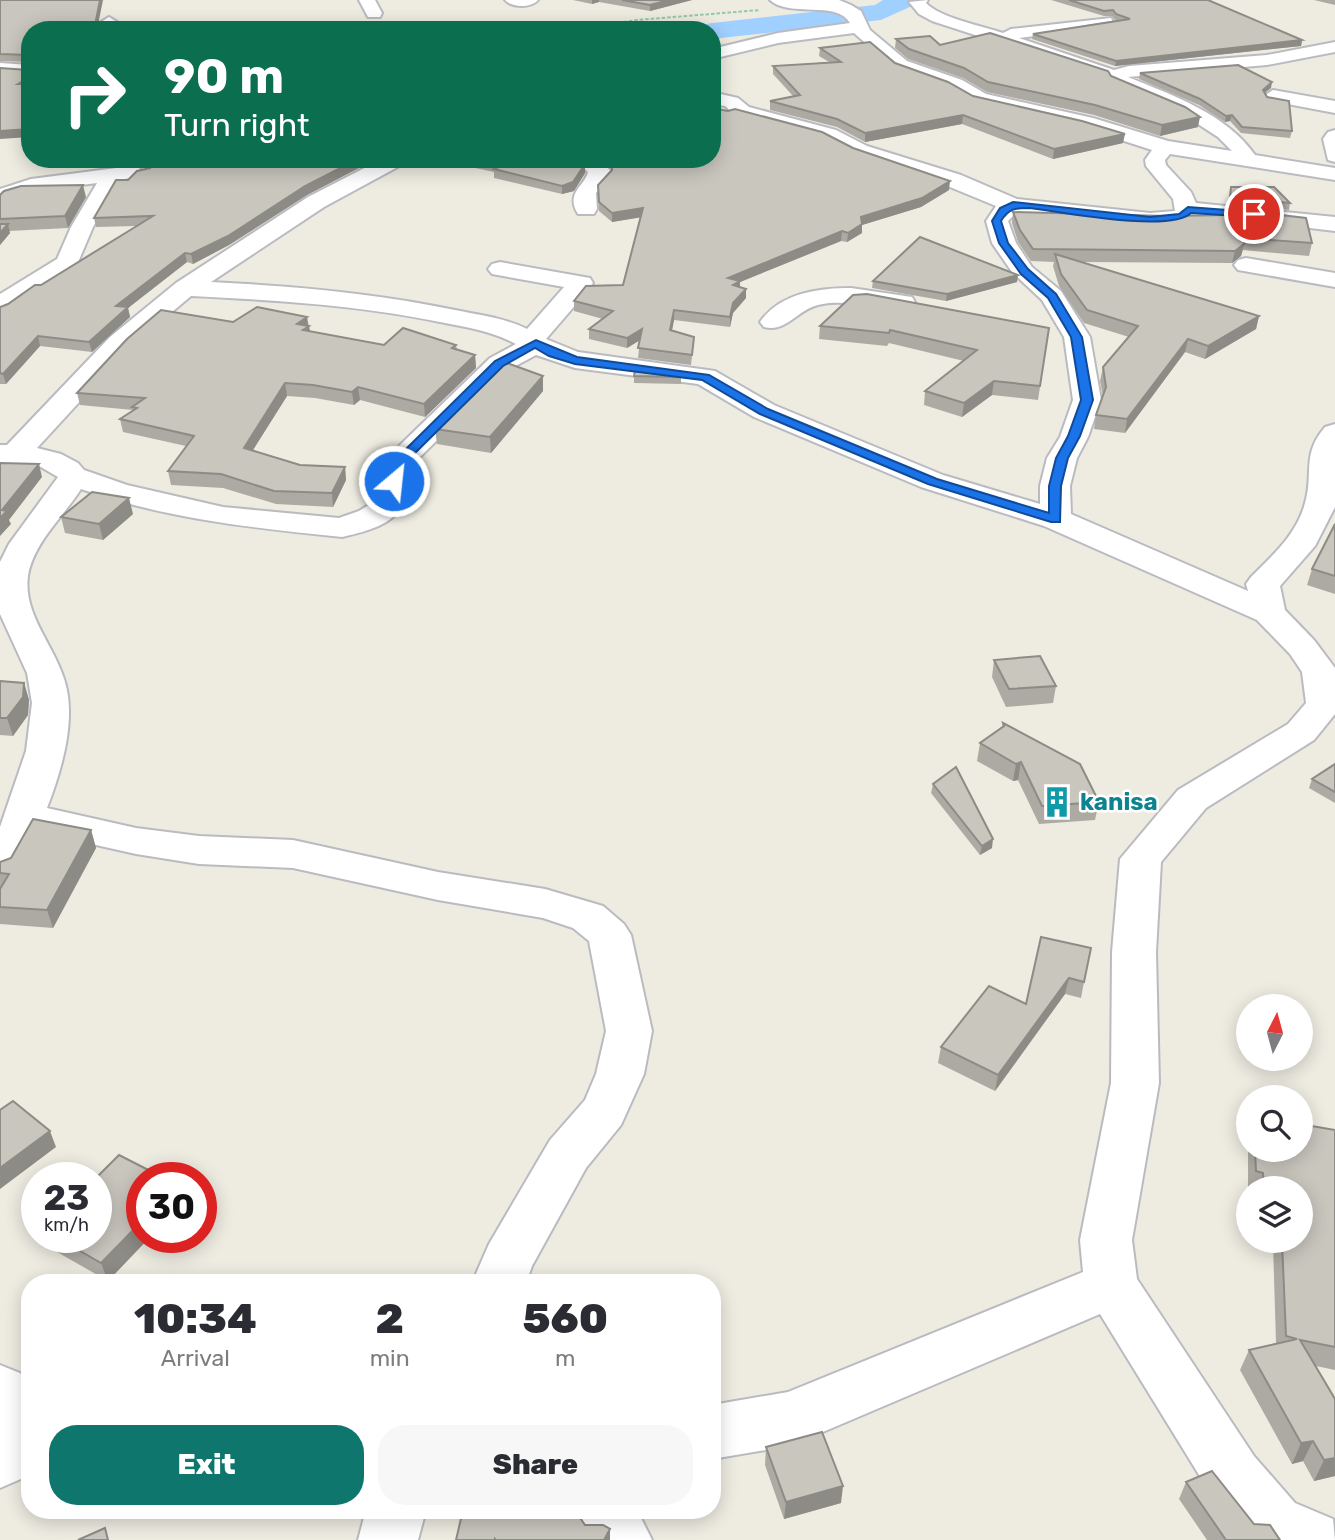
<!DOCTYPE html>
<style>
body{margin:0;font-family:Rubik,sans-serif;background:#f7f7f7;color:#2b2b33;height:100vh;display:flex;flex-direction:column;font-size:26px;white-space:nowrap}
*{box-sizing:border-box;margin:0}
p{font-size:23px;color:#7c7c81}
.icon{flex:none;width:38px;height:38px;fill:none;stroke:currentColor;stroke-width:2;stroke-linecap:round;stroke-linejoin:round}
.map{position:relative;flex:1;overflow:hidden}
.side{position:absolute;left:21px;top:1274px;width:700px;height:245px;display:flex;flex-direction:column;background:#fff;border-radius:28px;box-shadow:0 4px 18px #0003}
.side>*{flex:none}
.guide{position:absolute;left:21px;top:21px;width:700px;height:147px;border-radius:28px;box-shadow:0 4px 18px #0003;background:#0b6e4f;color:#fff;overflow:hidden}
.needle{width:46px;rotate:6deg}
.tools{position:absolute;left:1236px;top:994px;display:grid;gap:14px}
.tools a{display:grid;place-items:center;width:77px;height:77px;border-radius:50%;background:#fff;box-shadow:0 4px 18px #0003;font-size:35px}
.speed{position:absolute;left:21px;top:1162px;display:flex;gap:14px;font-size:35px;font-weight:700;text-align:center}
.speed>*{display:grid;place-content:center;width:91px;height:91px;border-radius:50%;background:#fff;box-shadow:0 4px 18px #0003;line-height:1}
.speed small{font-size:18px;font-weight:400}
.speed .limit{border:10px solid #d22;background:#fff;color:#111}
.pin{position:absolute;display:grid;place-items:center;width:60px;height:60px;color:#fff;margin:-30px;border:4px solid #fff;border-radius:50%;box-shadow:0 2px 7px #0007}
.me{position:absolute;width:77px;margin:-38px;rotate:28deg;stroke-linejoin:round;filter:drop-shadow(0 0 5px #0008)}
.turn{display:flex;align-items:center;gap:24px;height:147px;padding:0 28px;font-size:32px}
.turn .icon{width:91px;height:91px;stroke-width:2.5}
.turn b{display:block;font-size:49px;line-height:60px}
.eta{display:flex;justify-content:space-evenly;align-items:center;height:119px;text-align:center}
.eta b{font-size:42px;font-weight:800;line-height:49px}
.action{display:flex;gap:14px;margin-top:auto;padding:14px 28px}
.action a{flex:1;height:80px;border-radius:28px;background:#0f766e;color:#fff;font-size:28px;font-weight:800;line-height:80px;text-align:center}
.action a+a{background:#f7f7f7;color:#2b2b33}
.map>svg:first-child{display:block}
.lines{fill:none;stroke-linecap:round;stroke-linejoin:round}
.river{fill:#a0d0ff;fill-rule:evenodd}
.minor-casing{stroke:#b9bbc1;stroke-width:4}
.path{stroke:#94c9a6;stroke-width:2;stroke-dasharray:3.5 2;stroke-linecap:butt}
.minor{fill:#fff;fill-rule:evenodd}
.wall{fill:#adaaa3}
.shaded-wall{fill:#8d8b85}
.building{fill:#c9c6be;stroke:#8d8b85;stroke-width:2}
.route{fill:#1a73e8;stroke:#114b97;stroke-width:2}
.labels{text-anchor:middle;stroke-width:5;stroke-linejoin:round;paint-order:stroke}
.culture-label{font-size:24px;font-weight:bold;fill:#0d838f;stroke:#fff;text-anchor:start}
</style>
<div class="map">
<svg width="1335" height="1540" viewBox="0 0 1335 1540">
<rect width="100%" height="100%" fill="#eeece1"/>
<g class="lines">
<polygon class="river" points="883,0 916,0 912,6 881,20 712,39 712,30 699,30 702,25 712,23 875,5"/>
<defs>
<g id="minor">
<polygon points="359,0 375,0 382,13 380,17 368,17"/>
<path d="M505,0H538C531,8 512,8 505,0Z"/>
<path d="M770,0H839L851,5L861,11L870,30L907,61L962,80L986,94L1093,118L1168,141L1232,151L1218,137L1184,115L1110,83L1107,78L932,21L919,14L909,2L928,0L926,3C940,18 983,26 1003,33L1011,29L1111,18L1113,22L1105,27L1019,38L1114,70L1129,66L1267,55L1335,42V52L1267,65L1128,77C1174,96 1225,113 1255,155L1335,168V180L1170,154L1165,160L1166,165L1191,192L1196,203L1335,217V231L1216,217H1194C1177,237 1047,215 1017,212L1008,221L1016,243L1032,267L1061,291L1090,337L1101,400L1088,437L1077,458L1070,486L1071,514L1248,591L1246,584L1251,577C1273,555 1297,534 1305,503C1314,473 1301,455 1325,427L1335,424V507L1315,546L1280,586L1285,610L1314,640L1335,668V714L1314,740L1206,808L1161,862L1156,952L1159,1083L1132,1240L1137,1279L1254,1456L1295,1503L1333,1519L1335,1540H1248L1212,1496L1100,1314L790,1446L712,1459V1405L788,1392L1083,1272L1080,1240L1111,1083L1112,952L1120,859L1178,790L1288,724L1306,703L1302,672L1290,654L1257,620L1044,526L921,487L754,417L698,384L575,368L536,355L508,370L420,457C409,473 409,492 400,508C391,526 360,533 342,537C254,528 166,519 81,489C64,516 33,543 28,576C23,613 52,643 63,676C78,716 62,769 47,808L136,828L199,836L293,840L438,872L545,889L603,906L624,924L631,935L652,1031L644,1074L621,1125L586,1168L532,1266L526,1283H472L489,1244L550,1140L585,1100L596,1074L606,1031L589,941L573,928L543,918L438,900L293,868L199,864L136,854L38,832L15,875L0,879V827L26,751L32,703L27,673L0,614V562L9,544L58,477L39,466L0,463V445H7L110,337L176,283L308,197L382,159H408L405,163L324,207L211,282C293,286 375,293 455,310C479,315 505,318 527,329L564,287L492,274L488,269L492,264L500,262L590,278L593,283L590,288L546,339L578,352L715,371L774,405L943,475L1040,504V486L1047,458L1060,437L1073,400L1064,337L1042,300L1012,272L992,243L986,221L996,206L945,185L853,154L822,138L735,115L725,106L712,104V92L738,98L749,107L836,130L867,146L961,175L1017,199L1150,213L1175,211L1173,199L1146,166L1145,160L1152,150L1081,127L973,102L948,88L895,69L854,33L778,43L712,59V49L778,33L850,23C838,0 789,18 770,0ZM191,296C274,300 358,305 440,322C466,327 492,331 516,344L490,358L400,445L383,468L372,503L359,511L339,518L223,507L127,485L84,470L78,463L61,454L37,448L128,349Z"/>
<polygon points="109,17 117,22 118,30 100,30 101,22"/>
<polygon points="0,63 30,65 30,75 0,73"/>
<polygon points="1273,90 1335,101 1335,113 1266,100 1264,96"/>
<polygon points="1335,130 1335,162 1328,160 1323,139 1328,132"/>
<path d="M574,159H598L610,170V177L596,193L597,209L594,214H578C565,193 584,187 588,172Z"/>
<polygon points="132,166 139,168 143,172 139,176 120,180 93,227 76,267 67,275 23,300 9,312 0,315 0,294 57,259 71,227 97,183 35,191 0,203 0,189 31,179"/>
<polygon points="1246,258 1335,273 1335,287 1238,270 1234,265 1238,260"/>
<path d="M851,288L912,297L915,302L912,307C886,314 850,297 818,305C797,310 786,333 764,327L760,322C780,293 818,288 851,288Z"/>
<polygon points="0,1365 20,1373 30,1383 30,1475 0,1488"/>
<polygon points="366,1510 426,1510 418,1540 358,1540"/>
<polygon points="571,1510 637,1510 652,1540 586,1540"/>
</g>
</defs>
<use href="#minor" class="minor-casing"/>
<polyline class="path" points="569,30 637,20 760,10"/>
<use href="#minor" class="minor"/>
</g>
<g class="wall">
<polygon points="0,0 30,30 30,62 0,61"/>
<polygon points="573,0 692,0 650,11 599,2 592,4"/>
<polygon points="1051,0 1208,0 1302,40 1301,46 1115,66 1032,39 1033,34 1118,20 1115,20 1112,16 1104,16"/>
<polygon points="1314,0 1335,0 1335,5"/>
<polygon points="896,39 940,45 1111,76 1198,127 1160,136 1094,115 987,92 963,78 908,59 895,48"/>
<polygon points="820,48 895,63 973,96 1123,143 1053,159 962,124 865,142 837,127 770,110 770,101 793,96 773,74 773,66 829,62 819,56"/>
<polygon points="1140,73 1271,88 1265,93 1292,131 1290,138 1241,133 1230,121 1225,122 1199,105 1139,79"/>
<polygon points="853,148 949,190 921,207 862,225 862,233 847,242 841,241 740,282 740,287 746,289 746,298 733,313 730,327 674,320 672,330 694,337 691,365 638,358 640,340 627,348 589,339 589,329 603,319 574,311 574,301 623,285 640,217 612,222 599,211 598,185 612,169 601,159 712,159"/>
<polygon points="151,159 376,159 307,195 229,245 193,264 187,262 128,308 130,317 92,352 40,346 6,384 0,384 0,307 8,304 41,285 137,226 96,227 94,218 128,180 150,168 153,165"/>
<polygon points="448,159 579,159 585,164 585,173 574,191 562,194 494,178 494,172 466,166"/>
<polygon points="1231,187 1290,203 1289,210 1229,204"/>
<polygon points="0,195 86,197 68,228 9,231 10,233 0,245"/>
<polygon points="1231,209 1312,243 1309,256 1243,250 1241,256 1232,263 1082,262 1259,316 1256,329 1205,359 1185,352 1125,433 1094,429 1096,415 1103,396 1100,381 1103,367 1129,337 1084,323 1059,286 1053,266 1054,262 1031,261 1018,242 1012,223 1013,212 1166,216 1230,215"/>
<polygon points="873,281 1017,282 946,301 872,288"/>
<polygon points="307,317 310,331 384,345 456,345 457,350 475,355 476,368 425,417 360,400 354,405 315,398 287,396 253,450 300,465 345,467 346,480 333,507 276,504 223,488 171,485 168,471 186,446 123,432 120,419 133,410 80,405 77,393 233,322"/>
<polygon points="820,326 1049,328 1038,400 992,395 962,417 924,405 925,391 964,361 889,343 887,346 819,339"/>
<polygon points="543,376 543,391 491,453 437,444 435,429"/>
<polygon points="634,376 681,377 681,384 634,383"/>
<polygon points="133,514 103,540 65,533 61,517"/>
<polygon points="1335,524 1335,594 1307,585 1312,569"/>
<polygon points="994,660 1056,686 1053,703 1006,707 992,677"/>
<polygon points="0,681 24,683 29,700 28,715 13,736 0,735"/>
<polygon points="1003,723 1099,802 1095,820 1039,824 1018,780 1013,781 977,761 980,743 1002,728"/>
<polygon points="1335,764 1335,803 1309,788 1312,779"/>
<polygon points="933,784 992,848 980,855 931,793"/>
<polygon points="91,830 96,848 53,928 0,924 0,862"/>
<polygon points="1041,937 1084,982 1081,998 1065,994 995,1091 938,1063 941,1047 1026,1004"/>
<polygon points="1335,1130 1335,1370 1316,1366 1335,1400 1335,1476 1314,1481 1303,1461 1292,1464 1240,1370 1249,1350 1276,1343 1273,1244 1259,1241 1300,1241 1300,1188 1248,1188 1248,1153 1249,1150 1300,1150"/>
<polygon points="46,1237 150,1237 108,1281 50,1248"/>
<polygon points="766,1447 841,1503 784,1519 765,1465"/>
<polygon points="1186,1482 1254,1524 1280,1540 1207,1540 1179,1499"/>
</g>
<g class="shaded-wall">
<polygon points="100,0 103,0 97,30 94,30"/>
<polygon points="592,0 599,0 599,2 592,4"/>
<polygon points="669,0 692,0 650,11 650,5"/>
<polygon points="1302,40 1301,46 1115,66 1116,61"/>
<polygon points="30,77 30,85 18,84"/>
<polygon points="1272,82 1271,88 1261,95 1263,90"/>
<polygon points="963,115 962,124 865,142 865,133"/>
<polygon points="1232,115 1230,121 1225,122 1226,116"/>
<polygon points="1200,117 1198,127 1160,136 1162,125"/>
<polygon points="30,129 30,137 0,139 0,131"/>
<polygon points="1125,134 1123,143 1053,159 1054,149"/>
<polygon points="358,159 376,159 307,195 229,245 193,264 191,254 305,186"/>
<polygon points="585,164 585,173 574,191 562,194 562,186"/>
<polygon points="950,181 949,190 921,207 862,225 862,233 847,242 848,233 861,217"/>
<polygon points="83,185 86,197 68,228 65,216"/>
<polygon points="643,208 643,217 612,222 612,213"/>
<polygon points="8,224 10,233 0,245 0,233"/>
<polygon points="842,231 841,241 740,282 740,291 728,278"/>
<polygon points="1244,244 1241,256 1232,263 1235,251"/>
<polygon points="185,253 187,262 128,308 130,317 92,352 89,342 116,306"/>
<polygon points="1018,275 1017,282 946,301 947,294"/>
<polygon points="746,289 746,298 733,313 730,327 730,317 733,303"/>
<polygon points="674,310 674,320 670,340 670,330"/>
<polygon points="1259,316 1256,329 1205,359 1208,346"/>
<polygon points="307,317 308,327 309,326 311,339 297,324"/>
<polygon points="642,329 642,339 627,348 627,338"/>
<polygon points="38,336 40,346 6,384 3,374"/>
<polygon points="1188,339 1185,352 1125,433 1127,419"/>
<polygon points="475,355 476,368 425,417 424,404"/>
<polygon points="543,376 543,391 491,453 490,437"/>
<polygon points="994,381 992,395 962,417 964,403"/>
<polygon points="285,383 287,396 246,461 244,448"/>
<polygon points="358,387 360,400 354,405 352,392"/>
<polygon points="39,464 42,477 9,520 11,524 0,536 0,518 2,510"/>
<polygon points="345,467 346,480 333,507 332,493"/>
<polygon points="129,498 133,514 103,540 99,524"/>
<polygon points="24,683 29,700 28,715 13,736 7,718"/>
<polygon points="1021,762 1018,780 1013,781 1016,764"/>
<polygon points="91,830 96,848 53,928 47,910"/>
<polygon points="993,839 992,848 980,855 982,846"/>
<polygon points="1069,978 1065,994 995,1091 998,1075"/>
<polygon points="50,1131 56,1147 0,1189 0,1168"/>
<polygon points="142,1221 142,1237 150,1237 108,1281 101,1263"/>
<polygon points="1313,1441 1303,1461 1292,1464 1301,1443"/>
<polygon points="1335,1458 1335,1476 1314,1481 1324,1460"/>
<polygon points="843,1486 841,1503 784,1519 786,1502"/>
<polygon points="610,1529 610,1540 604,1540"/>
</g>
<g class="building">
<polygon points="0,0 100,0 94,30 30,30 30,57 29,55 0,54"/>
<polygon points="622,0 669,0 650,5"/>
<polygon points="1069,0 1208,0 1302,40 1116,61 1033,34 1130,19 1116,14 1113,10 1104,11"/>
<polygon points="990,33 1108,71 1111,76 1185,107 1200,117 1162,125 1095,105 988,82 964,68 909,49 896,39 930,36 940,45"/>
<polygon points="870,42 895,63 948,82 973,96 1082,121 1125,134 1054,149 963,115 865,133 837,119 770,101 800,95 773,66 841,62 820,48"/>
<polygon points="1238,65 1272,82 1263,90 1267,97 1289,101 1292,131 1242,127 1232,115 1226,116 1200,99 1140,73"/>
<polygon points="0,68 28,70 30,69 30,77 18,84 30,84 30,129 0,131"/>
<polygon points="712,108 728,111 735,109 822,132 853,148 950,181 922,198 861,217 862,224 848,233 842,231 728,278 740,281 733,285 746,289 733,303 730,317 674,310 670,330 694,337 692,355 638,348 642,329 627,338 589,329 613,311 574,301 586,286 623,285 643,208 612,213 599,202 598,185 612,170 612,161 610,159 712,159"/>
<polygon points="153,159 358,159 305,186 228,236 191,254 185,253 116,306 128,307 89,342 38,336 3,374 0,373 0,307 8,304 35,285 41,285 153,216 94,218 116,180 128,180 137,171 150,168 155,162"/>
<polygon points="474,159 579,159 585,164 573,182 562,186 494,169 503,165"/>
<polygon points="83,185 65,216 0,219 0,195 4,191 21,186"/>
<polygon points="1231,187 1274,187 1290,203 1230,197"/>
<polygon points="1231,209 1306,218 1312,243 1244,238 1244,244 1235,251 1033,249 1020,230 1013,212 1166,216 1231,215"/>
<polygon points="0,224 8,224 0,233"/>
<polygon points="920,237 1018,275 947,294 873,281"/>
<polygon points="1055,254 1259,316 1208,346 1188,339 1127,419 1096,415 1106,387 1103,367 1138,326 1087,310 1061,274"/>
<polygon points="867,294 1049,328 1040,386 994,381 964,403 925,391 977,350 890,330 889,333 820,326 853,295"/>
<polygon points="257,307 307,317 297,324 309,326 303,330 384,345 403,328 456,345 452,348 475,355 424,404 358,387 352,392 313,385 285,383 244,448 300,465 345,467 332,493 274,491 221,474 168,471 194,436 120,419 137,408 132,407 145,398 77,393 127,339 161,310 233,322"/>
<polygon points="504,362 543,376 490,437 435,429"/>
<polygon points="635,371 681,377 634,376"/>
<polygon points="0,463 39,464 2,510 7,511 0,518"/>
<polygon points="92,492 129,498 99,524 61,517"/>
<polygon points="1335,524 1335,576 1312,569"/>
<polygon points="1040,656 1056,686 1009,689 994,660"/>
<polygon points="0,681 24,683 23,697 7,718 0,718"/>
<polygon points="1003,723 1080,764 1099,802 1042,806 1021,762 1016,764 980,743 1004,726"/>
<polygon points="1335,764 1335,792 1312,779"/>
<polygon points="956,767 993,839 982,846 933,784"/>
<polygon points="33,819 91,830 47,910 0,907 0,889 9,874 0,873 0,862 11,858"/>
<polygon points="1041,937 1091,948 1084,982 1069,978 998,1075 941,1047 989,986 1026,1004"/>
<polygon points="13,1101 50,1131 0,1168 0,1110"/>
<polygon points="1300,1124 1335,1130 1335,1347 1300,1340 1335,1399 1335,1458 1324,1460 1313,1441 1301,1443 1249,1350 1297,1339 1286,1336 1282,1241 1300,1241 1300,1188 1264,1188 1263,1173 1256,1171 1255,1150 1300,1150"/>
<polygon points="119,1155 164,1178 142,1178 142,1221 101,1263 56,1237 96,1237 96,1178"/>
<polygon points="822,1432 843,1486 786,1502 766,1447"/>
<polygon points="1212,1471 1254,1524 1270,1525 1280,1540 1226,1540 1186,1482"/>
<polygon points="463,1510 574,1510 576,1512 585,1525 603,1525 610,1529 604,1540 496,1540 495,1539 495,1540 456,1540"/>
<polygon points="105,1528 108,1540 78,1540"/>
</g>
<path class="route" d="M1013,202L1150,217L1179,214L1188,207L1254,212L1259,214L1254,217L1191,213C1171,233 1061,212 1030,208C1016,208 1009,208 1001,221L1008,243L1028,269L1056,294L1082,337L1093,400L1080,436L1068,458L1061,486L1060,522H1051L928,484L760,414L702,380L575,364L549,356L535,348L503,366L414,454L404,468L399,483H390L388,481L391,468L406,449L495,361L536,340L577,357L709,375L768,409L937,479L1049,513V486L1056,458L1068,436L1081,400L1071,337L1048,298L1021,274L999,243L992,221L1000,208Z"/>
<defs>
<symbol id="building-bare" viewBox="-9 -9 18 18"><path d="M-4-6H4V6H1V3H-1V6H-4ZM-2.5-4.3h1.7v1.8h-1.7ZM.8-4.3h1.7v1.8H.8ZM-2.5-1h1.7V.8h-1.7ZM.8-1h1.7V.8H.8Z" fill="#0f9aa8" stroke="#fff" stroke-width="2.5" paint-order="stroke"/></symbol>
</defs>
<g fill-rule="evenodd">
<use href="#building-bare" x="1035" y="780" width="44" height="44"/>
</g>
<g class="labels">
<g class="culture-label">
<text x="1080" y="810">kanisa</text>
</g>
</g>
</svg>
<div class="tools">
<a><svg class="needle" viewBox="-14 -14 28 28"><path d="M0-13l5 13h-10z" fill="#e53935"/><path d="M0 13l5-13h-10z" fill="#7c7c81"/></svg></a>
<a><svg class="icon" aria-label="search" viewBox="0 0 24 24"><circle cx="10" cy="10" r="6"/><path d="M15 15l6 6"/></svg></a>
<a><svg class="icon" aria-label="layers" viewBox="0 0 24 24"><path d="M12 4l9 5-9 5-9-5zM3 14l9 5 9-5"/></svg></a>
</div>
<div class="speed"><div>23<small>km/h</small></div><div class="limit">30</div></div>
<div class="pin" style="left:1254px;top:214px;background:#d93025"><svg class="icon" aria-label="arrive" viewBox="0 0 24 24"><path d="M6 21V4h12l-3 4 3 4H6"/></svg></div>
<svg class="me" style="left:394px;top:481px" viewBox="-20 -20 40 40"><circle r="17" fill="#1a73e8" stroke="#fff" stroke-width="3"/><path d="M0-11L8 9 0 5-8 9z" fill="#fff"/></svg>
<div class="guide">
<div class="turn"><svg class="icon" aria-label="right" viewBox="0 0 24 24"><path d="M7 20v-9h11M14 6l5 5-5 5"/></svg><div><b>90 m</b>Turn right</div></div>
</div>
<section class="side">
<div class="eta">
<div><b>10:34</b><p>Arrival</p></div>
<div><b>2</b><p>min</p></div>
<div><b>560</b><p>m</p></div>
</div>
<div class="action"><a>Exit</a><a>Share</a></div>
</section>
</div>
